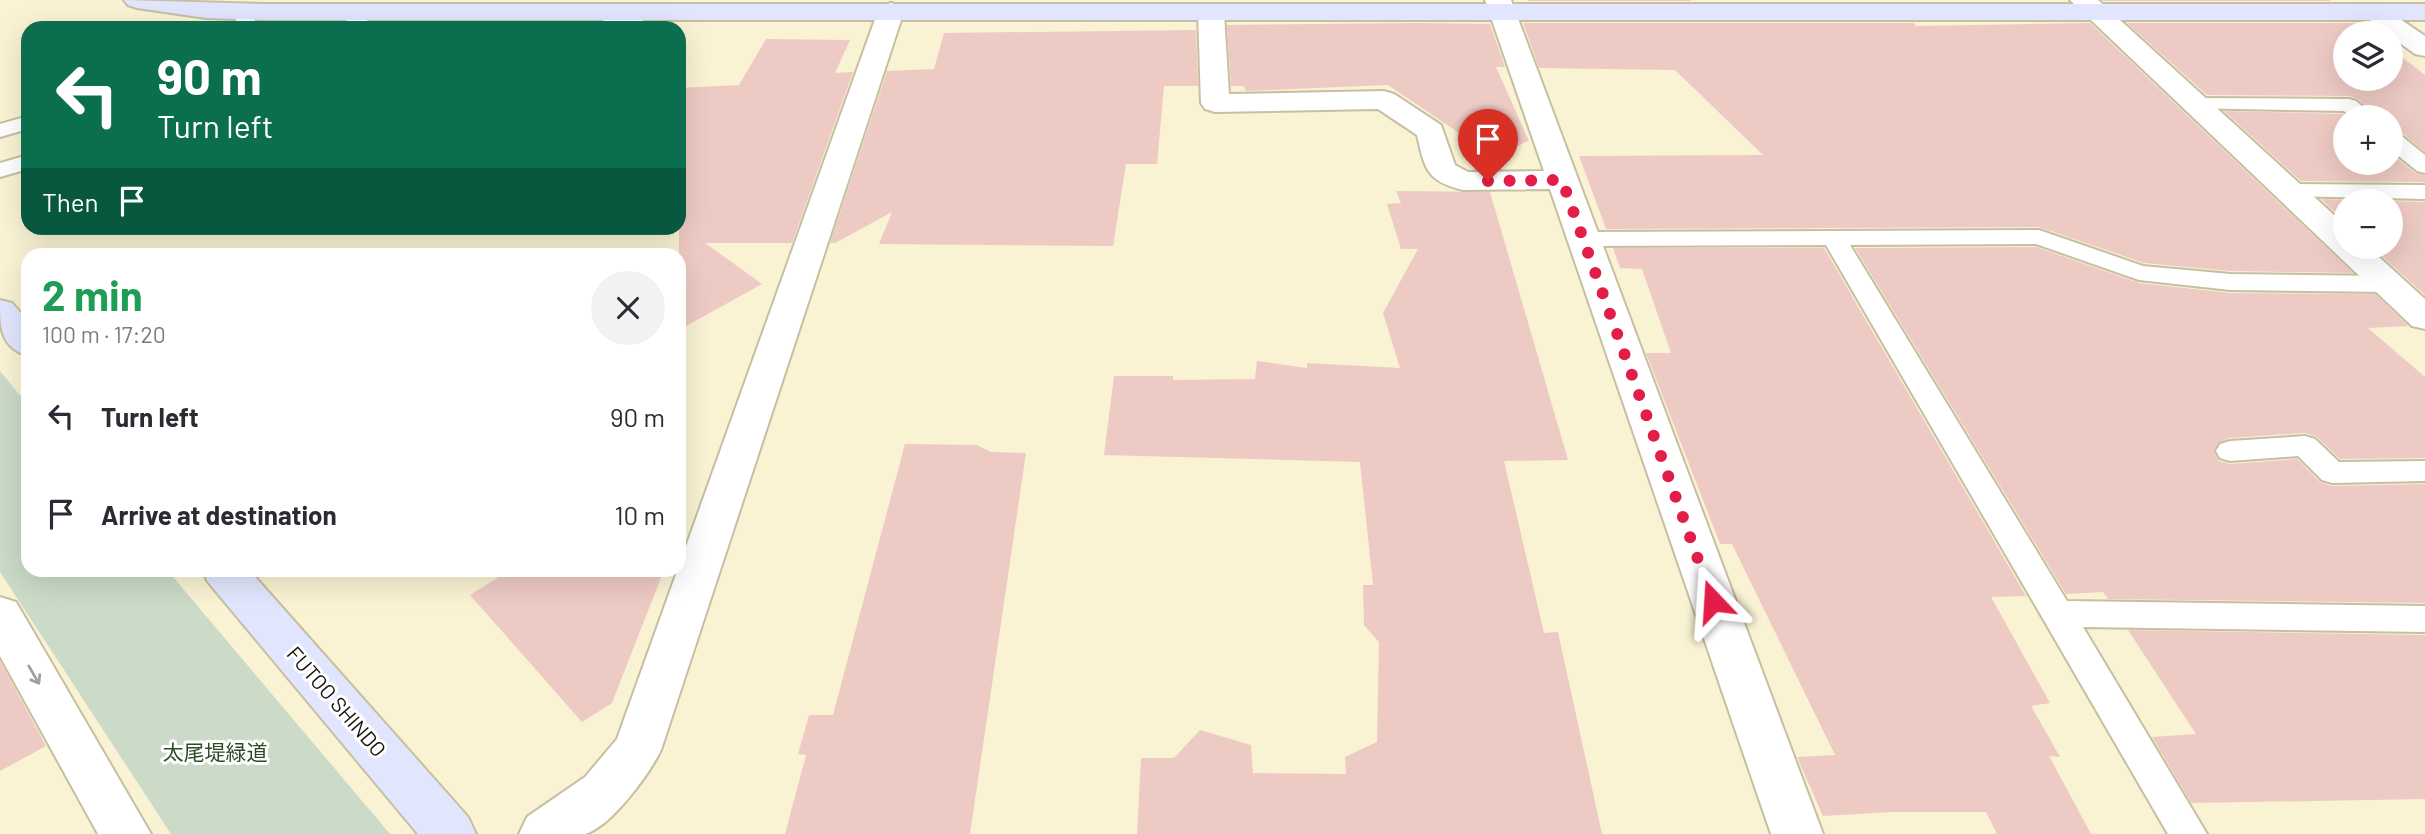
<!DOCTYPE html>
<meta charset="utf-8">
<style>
body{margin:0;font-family:Barlow,"Noto Sans JP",sans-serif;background:#f2f2f3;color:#2b2b33;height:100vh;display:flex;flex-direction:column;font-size:26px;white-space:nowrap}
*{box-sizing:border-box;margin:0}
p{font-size:23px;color:#7c7c81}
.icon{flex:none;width:38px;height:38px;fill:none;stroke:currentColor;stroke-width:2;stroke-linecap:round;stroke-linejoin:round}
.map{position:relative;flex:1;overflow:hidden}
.details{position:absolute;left:21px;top:248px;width:665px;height:329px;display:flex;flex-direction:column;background:#fff;border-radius:21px;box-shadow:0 7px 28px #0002}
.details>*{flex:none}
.guide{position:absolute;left:21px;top:21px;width:665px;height:214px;border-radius:21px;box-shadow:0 7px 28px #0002;background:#0b6e4f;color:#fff;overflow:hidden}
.controls{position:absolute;left:2333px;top:21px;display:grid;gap:14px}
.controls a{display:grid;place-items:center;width:70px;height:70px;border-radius:50%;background:#fff;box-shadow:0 7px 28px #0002;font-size:35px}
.pin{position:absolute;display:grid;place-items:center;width:60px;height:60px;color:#fff;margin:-72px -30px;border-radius:50% 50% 50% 0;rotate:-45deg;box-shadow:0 0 7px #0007}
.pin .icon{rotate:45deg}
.me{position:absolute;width:77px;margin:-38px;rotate:340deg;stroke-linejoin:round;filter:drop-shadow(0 0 5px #0008)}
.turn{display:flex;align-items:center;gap:24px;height:147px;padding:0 21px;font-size:32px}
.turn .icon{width:91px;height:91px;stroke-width:2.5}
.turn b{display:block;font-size:49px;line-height:60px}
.then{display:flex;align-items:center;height:66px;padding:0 21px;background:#0003;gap:14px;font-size:26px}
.round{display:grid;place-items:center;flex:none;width:74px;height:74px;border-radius:37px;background:#f2f2f3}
.overview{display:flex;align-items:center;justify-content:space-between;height:119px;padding:0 21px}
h1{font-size:42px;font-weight:700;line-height:52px;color:#1e9e55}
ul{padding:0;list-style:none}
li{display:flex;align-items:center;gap:21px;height:98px;padding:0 21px}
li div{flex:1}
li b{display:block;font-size:26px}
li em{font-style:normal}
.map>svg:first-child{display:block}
.green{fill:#cbdbc8}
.building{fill:#eecac4}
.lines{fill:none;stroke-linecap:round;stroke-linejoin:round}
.lane-casing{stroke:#c6bfa1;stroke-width:4}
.street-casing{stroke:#c6bfa1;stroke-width:4}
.secondary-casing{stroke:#c6bfa1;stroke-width:4}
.lane{fill:#fff;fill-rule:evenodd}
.street{fill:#fff;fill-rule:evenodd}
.secondary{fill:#e1e6fe;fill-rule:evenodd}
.oneway{stroke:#a1a09c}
.route{stroke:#e11d48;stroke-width:12;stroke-dasharray:0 21.6}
.labels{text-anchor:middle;stroke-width:6;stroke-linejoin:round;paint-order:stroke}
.near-street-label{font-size:21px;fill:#141107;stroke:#fff}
.near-park-label{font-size:21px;fill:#2b4d25;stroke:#fff}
</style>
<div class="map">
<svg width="2425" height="834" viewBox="0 0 2425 834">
<rect width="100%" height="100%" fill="#f9f2d3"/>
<polygon class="green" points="0,371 28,405 28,570 168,571 390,834 171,834 0,572"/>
<g class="building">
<polygon points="1528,0 1690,0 1691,1 1528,1"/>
<polygon points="2102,0 2329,0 2331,1 2103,1"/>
<polygon points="1418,23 1490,24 1505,67 1496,67 1529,141 1493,156 1388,85 1246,91 1244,86 1231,86 1227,25"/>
<polygon points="1523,23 1914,23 1916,26 2090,23 2353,273 2230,271 2144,263 2039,227 1606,229 1579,156 1763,155 1675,70 1539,68"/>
<polygon points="2127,23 2358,23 2372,33 2345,33 2345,79 2390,79 2390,48 2425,75 2425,152 2400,131 2390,129 2390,117 2377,117 2358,99 2350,96 2207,95"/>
<polygon points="1196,30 1198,86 1164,86 1157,164 1126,164 1113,246 879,244 892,212 835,243 830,243 887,71 934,69 944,33"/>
<polygon points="766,39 850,40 835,73 853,72 792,243 705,243 762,284 679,330 679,88 739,85"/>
<polygon points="2224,111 2343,114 2347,117 2345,117 2345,163 2390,163 2390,153 2415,173 2425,175 2425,182 2301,181"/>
<polygon points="1396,191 1490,192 1568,460 1504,461 1544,633 1558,632 1602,834 1137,834 1141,758 1174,758 1200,730 1251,745 1253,773 1346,774 1345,757 1377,742 1379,642 1364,625 1363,585 1373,585 1360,462 1104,455 1114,376 1173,376 1173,380 1255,379 1257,361 1307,368 1307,363 1400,368 1383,313 1418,249 1401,249 1387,204 1401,203"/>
<polygon points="2321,199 2425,202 2425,295 2372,247 2390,247 2390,201 2345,201 2345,221"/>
<polygon points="2036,247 2139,283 2230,293 2375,294 2408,326 2368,328 2425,377 2425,458 2340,459 2317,437 2305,433 2229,438 2218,443 2214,452 2219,461 2230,464 2297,459 2320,482 2331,486 2425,484 2425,603 2108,599 2103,592 2066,594 1855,248"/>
<polygon points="1613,248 1824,248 2026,596 1991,597 2050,703 2031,706 2060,757 2049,756 2091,834 1997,834 1986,812 1892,812 1823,816 1797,757 1835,755 1732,544 1720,544 1646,353 1671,353 1642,269 1620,268"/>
<polygon points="905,444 977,445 991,452 1026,453 970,834 785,834 806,755 798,754 809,715 833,715"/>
<polygon points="510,570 664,570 612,703 582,722 470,595"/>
<polygon points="2128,630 2425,635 2425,799 2191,803 2152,737 2196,734"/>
<polygon points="0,661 46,746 0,771"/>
</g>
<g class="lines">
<defs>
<g id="lane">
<polygon points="248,5 257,11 253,28 233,28 239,11"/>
<polygon points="346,5 353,7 375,28 354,28 337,11"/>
<polygon points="647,7 656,13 654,17 619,28 589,28 592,24"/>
<polygon points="2195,98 2349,99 2356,101 2375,117 2351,117 2344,111 2188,108 2185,104 2188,100"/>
<polygon points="28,116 28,129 0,137 0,124"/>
<polygon points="2390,132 2398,133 2425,155 2425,173 2417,171 2390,149"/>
<polygon points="28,155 28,169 0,177 0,163"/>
<polygon points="2288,184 2425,185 2425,199 2280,196 2277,191 2280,186"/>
<polygon points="2039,230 2143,266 2230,274 2389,276 2398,279 2401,284 2398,289 2389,292 2230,290 2139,280 2036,244 1850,245 2067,601 2425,606 2425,632 2083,627 2207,834 2168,834 1826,245 1583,246 1575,244 1571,239 1575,234 1583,232"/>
<polygon points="2305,436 2315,439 2339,462 2425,461 2425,481 2332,483 2322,480 2298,456 2230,461 2220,458 2216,451 2220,444 2230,441"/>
</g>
<g id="street">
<path d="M1485,0H1511L1823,834H1771L1550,189L1463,190C1426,181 1425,169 1417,135L1378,109L1215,112L1205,109L1201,103L1198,13L1202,8L1211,5L1220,8L1224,13L1229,94L1384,91L1394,94L1441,125L1455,165L1468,172L1544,171Z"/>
<polygon points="2070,0 2098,0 2345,225 2345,247 2368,247 2425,299 2425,329 2412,326"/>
<path d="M891,3L900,6L904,11L661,750C650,773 611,827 585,834C569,834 537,834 519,834L527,817L585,777L617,739L878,11L882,6Z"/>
<polygon points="2373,4 2382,7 2425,36 2425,56 2415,54 2390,36 2390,33 2386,33 2360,12 2364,7"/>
<polygon points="0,597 16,602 151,834 98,834 0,656"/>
</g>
<g id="secondary">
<polygon points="124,0 264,4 2425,4 2425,20 264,20 206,18 137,8 128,5"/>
<path d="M0,300L12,303L28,321V356C0,347 0,327 0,300Z"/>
<polygon points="202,570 249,570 468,817 476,834 418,834 208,582"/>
</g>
</defs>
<use href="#lane" class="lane-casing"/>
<use href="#street" class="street-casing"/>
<use href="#secondary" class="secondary-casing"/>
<use href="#lane" class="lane"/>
<use href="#street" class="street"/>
<use href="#secondary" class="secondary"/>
</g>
<defs><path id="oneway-shaft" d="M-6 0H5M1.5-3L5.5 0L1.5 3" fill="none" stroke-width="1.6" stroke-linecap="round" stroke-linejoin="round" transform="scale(1.75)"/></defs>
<use class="oneway" href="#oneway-shaft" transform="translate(34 675) rotate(60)"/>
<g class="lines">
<polyline class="route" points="1488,181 1562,180 1713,601"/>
</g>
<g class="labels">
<g class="near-street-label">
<text transform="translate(336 702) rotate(49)" y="7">FUTOO SHINDO</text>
</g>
<g class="near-park-label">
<text x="215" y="760">太尾堤緑道</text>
</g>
</g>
</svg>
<div class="controls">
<a><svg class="icon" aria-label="layers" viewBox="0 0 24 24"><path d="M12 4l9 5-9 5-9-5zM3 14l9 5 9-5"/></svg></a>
<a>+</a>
<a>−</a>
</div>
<div class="pin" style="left:1488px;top:181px;background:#d93025"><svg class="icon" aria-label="arrive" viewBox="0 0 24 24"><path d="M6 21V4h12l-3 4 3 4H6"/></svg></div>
<svg class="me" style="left:1713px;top:601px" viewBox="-20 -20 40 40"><path d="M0-17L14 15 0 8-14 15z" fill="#e11d48" stroke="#fff" stroke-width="4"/></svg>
<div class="guide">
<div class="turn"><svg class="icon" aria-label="left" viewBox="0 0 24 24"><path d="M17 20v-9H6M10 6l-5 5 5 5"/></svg><div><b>90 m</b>Turn left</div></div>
<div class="then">Then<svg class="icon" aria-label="arrive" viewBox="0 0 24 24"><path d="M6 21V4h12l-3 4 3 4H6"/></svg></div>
</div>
<section class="details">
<div class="overview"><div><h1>2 min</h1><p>100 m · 17:20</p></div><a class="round"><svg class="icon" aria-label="close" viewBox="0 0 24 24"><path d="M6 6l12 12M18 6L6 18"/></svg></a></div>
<ul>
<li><svg class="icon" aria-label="left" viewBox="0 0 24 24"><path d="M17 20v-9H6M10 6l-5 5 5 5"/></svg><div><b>Turn left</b></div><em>90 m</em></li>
<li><svg class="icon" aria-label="arrive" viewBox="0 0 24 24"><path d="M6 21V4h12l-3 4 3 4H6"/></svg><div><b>Arrive at destination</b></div><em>10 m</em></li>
</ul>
</section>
</div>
